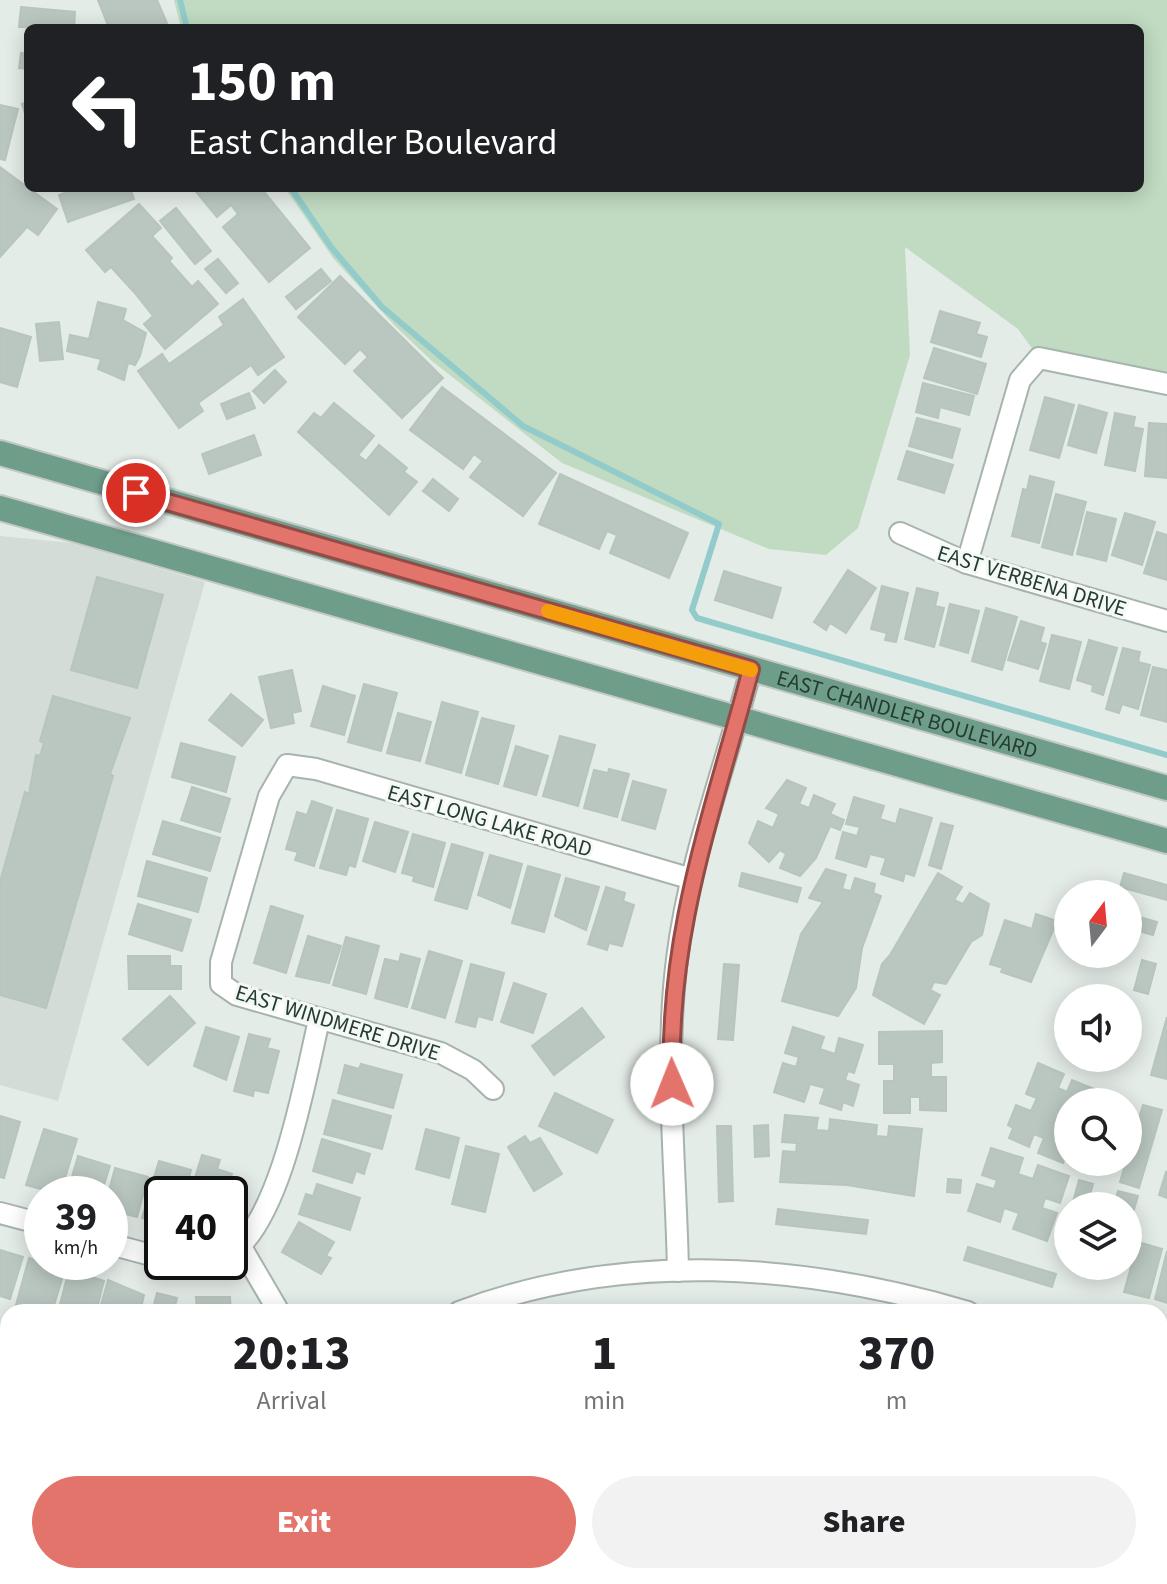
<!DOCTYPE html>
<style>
body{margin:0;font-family:"Source Sans 3",sans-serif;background:#f2f2f2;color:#202124;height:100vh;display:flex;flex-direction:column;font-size:30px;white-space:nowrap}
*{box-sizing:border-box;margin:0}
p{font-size:26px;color:#757577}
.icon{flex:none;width:44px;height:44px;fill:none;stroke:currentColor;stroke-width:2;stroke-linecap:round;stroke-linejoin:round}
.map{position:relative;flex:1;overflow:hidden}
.sheet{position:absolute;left:0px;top:1304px;width:1168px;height:280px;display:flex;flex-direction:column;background:#fff;border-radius:24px 24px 0 0;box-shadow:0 4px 20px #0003}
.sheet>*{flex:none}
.top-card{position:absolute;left:24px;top:24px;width:1120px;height:168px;border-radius:12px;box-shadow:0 4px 20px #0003;background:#202124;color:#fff;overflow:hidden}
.needle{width:52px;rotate:16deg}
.tools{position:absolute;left:1054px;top:880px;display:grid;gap:16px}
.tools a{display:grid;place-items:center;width:88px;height:88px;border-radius:50%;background:#fff;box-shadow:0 4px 20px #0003;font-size:40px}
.speed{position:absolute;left:24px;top:1176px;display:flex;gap:16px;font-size:40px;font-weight:700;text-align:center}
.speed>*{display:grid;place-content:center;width:104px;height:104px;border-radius:50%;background:#fff;box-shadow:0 4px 20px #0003;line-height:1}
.speed small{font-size:20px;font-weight:400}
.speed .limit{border:4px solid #111;border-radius:12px;background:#fff;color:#111}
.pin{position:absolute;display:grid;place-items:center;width:68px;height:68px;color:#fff;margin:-34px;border:4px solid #fff;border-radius:50%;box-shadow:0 2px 8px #0007}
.me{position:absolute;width:88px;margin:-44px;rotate:359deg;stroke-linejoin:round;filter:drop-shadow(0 0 6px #0008)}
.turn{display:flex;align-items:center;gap:28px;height:168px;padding:0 32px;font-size:36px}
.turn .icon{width:104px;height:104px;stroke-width:2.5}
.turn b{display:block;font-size:56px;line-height:68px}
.eta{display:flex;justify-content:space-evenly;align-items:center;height:136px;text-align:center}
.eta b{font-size:48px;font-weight:800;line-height:56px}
.button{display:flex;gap:16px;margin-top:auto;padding:16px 32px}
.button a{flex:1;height:92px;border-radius:48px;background:#e3746b;color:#fff;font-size:32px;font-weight:800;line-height:92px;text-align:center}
.button a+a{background:#f2f2f2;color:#202124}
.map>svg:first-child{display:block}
.built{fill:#d3dcd6}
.green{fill:#c0dbc2}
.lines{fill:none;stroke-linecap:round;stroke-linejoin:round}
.stream{stroke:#92cbca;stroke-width:6}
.building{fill:#bac7c0;stroke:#b7c5bd;stroke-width:2}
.minor-casing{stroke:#a7b4ad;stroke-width:24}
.major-casing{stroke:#c2c8c6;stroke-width:28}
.minor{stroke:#fff;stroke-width:20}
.major{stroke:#6e9d89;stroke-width:24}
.route-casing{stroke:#944b46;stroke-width:20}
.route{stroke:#e3746b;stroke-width:14}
.slow{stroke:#f59e0b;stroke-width:14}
.labels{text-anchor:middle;stroke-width:6;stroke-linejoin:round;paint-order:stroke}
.street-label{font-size:22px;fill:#253c32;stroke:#f4f9f6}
</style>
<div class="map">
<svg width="1167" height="1584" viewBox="0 0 1167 1584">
<rect width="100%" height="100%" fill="#e4ece7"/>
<polygon class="built" points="0,536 72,543 205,582 58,1101 0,1085"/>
<g class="green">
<polygon points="174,0 1167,0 1167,384 1039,358 1018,329 905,247 910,355 858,528 826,555 769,549 562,463 432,361 396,327 333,258 285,188 1140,188 1140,28 181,28"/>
<polygon points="1167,1492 1167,1584 1140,1584 1142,1576 1160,1576 1160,1510"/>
</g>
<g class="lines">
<g class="stream">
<polyline points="180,0 187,28"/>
<polyline points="291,188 331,247 382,307 523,426 719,524 692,610 697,618 1167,755"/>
</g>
</g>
<g class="building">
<polygon points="98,0 157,0 169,28 109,28"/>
<polygon points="21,7 75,12 74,28 19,27"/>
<polygon points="21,53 28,54 28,69 19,68"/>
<polygon points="28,102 28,123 22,104"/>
<polygon points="0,105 18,109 5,160 0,159"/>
<polygon points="0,167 57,209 38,235 27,227 0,257"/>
<polygon points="66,188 130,188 134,199 68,222 59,195 67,192"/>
<polygon points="193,188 261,188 310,248 269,282 223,227 238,214 231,205 217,217"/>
<polygon points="139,204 161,228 152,236 172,258 169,261 192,287 198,281 218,304 165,349 144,324 153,316 134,292 111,267 105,272 86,250"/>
<polygon points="176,208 211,251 195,264 160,221"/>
<polygon points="218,259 238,283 226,293 205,269"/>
<polygon points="321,269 331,281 296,309 286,297"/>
<polygon points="340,276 443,378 402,418 354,371 368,357 360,349 345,364 298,317"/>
<polygon points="243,299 284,357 258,375 251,365 198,403 203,411 179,428 138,371 162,354 169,364 224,325 219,317"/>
<polygon points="98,302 126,309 123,320 146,333 140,356 135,365 128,363 124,380 98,369 101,359 67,351 70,335 89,339"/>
<polygon points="940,311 980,323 976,334 987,337 981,357 931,342"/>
<polygon points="59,322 63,359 40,361 36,324"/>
<polygon points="0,328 31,337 17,387 0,382"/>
<polygon points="934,348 986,364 977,394 924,378"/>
<polygon points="275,370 286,382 264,403 253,391"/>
<polygon points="923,383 974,396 969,415 940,407 938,418 916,412"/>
<polygon points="442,387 556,473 523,516 470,477 483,461 474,454 463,469 410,430"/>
<polygon points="249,393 255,408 227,419 221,404"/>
<polygon points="1045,397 1074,405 1059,458 1030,450"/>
<polygon points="334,403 374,436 358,455 366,461 379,445 407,468 404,472 417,482 389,515 298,432 314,413 321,418"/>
<polygon points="1079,405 1107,413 1096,453 1068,445"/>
<polygon points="1115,413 1135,417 1133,427 1143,429 1135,471 1105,465"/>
<polygon points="917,418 960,429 952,458 909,446"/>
<polygon points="1149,423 1167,424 1167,478 1145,476"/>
<polygon points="254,435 261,455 209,474 202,454"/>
<polygon points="907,451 953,465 944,493 898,479"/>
<polygon points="560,474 688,533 669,578 610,553 617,535 607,531 599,549 539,524"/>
<polygon points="1030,476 1054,482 1039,543 1012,536 1023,489 1027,490"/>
<polygon points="433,479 458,499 449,511 423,491"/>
<polygon points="1056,494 1086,502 1072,555 1042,547"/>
<polygon points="1087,512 1116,519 1106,561 1077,554"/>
<polygon points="1125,513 1155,522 1142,565 1112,555"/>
<polygon points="1157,532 1167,535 1167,580 1144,573"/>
<polygon points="848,570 876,588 846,633 830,623 826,630 814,622"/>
<polygon points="724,571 781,588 772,618 715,600"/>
<polygon points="97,577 163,595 137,688 71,670"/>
<polygon points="882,586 908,593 896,642 885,640 887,633 871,629"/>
<polygon points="917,588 938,593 935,606 944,608 934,647 905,639"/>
<polygon points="950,604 979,611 968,653 940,645"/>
<polygon points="986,608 1017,617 1002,670 972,661"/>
<polygon points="1021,621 1044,628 1040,642 1046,644 1038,669 1008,660"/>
<polygon points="1052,635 1081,642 1069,689 1040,681"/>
<polygon points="1089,640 1117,648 1103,695 1092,691 1093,685 1077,680"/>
<polygon points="1123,648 1140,652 1138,662 1150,665 1138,709 1122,704 1119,713 1106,709"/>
<polygon points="1153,667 1167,670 1167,722 1141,715"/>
<polygon points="292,670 301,711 292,713 294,723 271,728 259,677"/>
<polygon points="364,684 397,693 381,751 348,742"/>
<polygon points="323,686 355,696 344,735 311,726"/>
<polygon points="231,694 263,720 242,746 209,720"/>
<polygon points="53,696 130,718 110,774 113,776 46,1008 0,995 0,882 25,792 29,794 36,755 40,756 44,743 40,741"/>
<polygon points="442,702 478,712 461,773 426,763"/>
<polygon points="398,713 431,722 420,761 387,753"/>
<polygon points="482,718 514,726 498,784 466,775"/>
<polygon points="560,736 595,745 578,806 543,796"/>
<polygon points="181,743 235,757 226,792 172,777"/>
<polygon points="516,746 548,756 536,795 504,786"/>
<polygon points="609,769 629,774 617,817 584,808 594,770 608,773"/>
<polygon points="787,780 806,788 799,804 809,808 814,795 835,804 830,814 844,820 840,830 830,826 816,858 800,876 780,868 786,854 780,850 769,862 749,843 758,821 773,828 779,814 766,808"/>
<polygon points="633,781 666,790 655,829 622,820"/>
<polygon points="192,787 230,799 220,832 181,820"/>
<polygon points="854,797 884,806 880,819 896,824 900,809 932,818 914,876 905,873 903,881 881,874 886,858 870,854 866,867 836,858 843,832 857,836 860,827 846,824"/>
<polygon points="312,801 332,808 314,866 295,860 298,852 286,849 297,812 307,815"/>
<polygon points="337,810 368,819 355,867 349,865 346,875 320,868"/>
<polygon points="163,821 220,838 210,871 153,854"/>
<polygon points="375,822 408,832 395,872 363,861"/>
<polygon points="941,823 953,826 941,869 929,865"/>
<polygon points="413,834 445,843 433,887 413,881 414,876 402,873"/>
<polygon points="452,844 483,853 467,909 435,900"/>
<polygon points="490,855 522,864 510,908 478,895"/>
<polygon points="147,861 207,878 198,912 138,896"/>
<polygon points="528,866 560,875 544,932 512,923"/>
<polygon points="826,869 846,875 842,889 851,891 855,878 875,884 873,893 881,896 862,948 856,988 838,1016 782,1001 801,934 823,902 809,898"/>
<polygon points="742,873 801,888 797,902 739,886"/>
<polygon points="938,873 962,887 954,900 963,904 970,893 989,904 982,935 971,942 946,984 934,982 930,990 940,995 924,1024 873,995 882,964 890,955"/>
<polygon points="1124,873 1167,885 1167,900 1120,887"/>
<polygon points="566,878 599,887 586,930 555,916"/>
<polygon points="606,887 625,893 623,901 634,905 622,946 609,943 607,950 588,944"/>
<polygon points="138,904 191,920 182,951 129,934"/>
<polygon points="271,906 303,916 286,973 254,963"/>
<polygon points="1036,914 1057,921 1031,982 1001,972 1003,968 990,964 1005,920 1032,929"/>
<polygon points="1128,914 1157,922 1153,935 1128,928"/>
<polygon points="308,936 341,946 329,983 296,976"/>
<polygon points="346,937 379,946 366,994 333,985"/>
<polygon points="429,951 462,961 445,1018 412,1008"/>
<polygon points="401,954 420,959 407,1007 375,998 385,959 399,962"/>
<polygon points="128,956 170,956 170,966 181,966 181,989 129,989"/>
<polygon points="1142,960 1156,964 1148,994 1134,990"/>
<polygon points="471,964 504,973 492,1020 478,1016 475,1027 456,1022"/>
<polygon points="724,964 739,965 733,1040 718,1039"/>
<polygon points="514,983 546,994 533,1033 501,1022"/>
<polygon points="170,996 195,1023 148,1065 123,1039"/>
<polygon points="582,1008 604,1037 554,1075 532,1046"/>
<polygon points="1167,1017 1167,1079 1151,1075"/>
<polygon points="1128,1026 1138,1029 1130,1057 1128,1057"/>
<polygon points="206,1027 239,1037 226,1080 194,1066"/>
<polygon points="793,1027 824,1037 820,1049 835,1054 839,1038 863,1045 854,1073 848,1071 845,1080 859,1085 853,1106 843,1102 841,1110 820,1103 825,1088 810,1084 804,1102 774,1092 783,1063 796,1067 799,1057 785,1053"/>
<polygon points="942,1031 942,1062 931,1063 931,1077 946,1077 946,1111 920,1110 920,1097 910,1097 910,1113 884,1113 884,1081 894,1081 894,1064 879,1064 879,1032"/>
<polygon points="249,1034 270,1039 267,1048 279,1051 268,1093 254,1090 253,1096 234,1091"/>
<polygon points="1038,1063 1064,1074 1058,1088 1067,1092 1072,1080 1097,1090 1092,1102 1068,1102 1068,1151 1063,1163 1038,1153 1044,1138 1034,1134 1029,1147 1009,1138 1013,1128 1008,1125 1016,1105 1031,1111 1037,1098 1026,1094"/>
<polygon points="361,1064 402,1075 393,1108 338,1093 345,1065 359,1069"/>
<polygon points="555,1093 613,1120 597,1153 539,1126"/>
<polygon points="333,1100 391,1116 382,1149 324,1134"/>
<polygon points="1143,1105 1162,1110 1139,1188 1120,1182"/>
<polygon points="785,1115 818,1118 816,1130 829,1131 830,1119 877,1125 876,1136 888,1137 889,1126 922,1129 914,1196 847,1185 780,1182 783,1151 796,1152 797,1143 782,1142"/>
<polygon points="0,1116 20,1122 4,1178 0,1177"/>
<polygon points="768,1125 769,1156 755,1157 754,1126"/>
<polygon points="717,1126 731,1126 733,1201 719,1202"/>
<polygon points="44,1129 77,1139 60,1194 26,1185"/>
<polygon points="426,1129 459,1138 449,1178 416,1169"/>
<polygon points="525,1136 530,1143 540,1138 562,1174 534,1191 508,1147"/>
<polygon points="322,1139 370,1154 364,1174 356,1171 352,1183 313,1171"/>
<polygon points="466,1146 499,1154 485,1212 452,1204"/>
<polygon points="991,1148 1023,1158 1018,1174 1033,1179 1038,1165 1069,1176 1060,1203 1045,1198 1042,1208 1057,1213 1047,1241 1013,1229 1019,1213 1004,1208 1000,1222 968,1211 977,1184 994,1189 997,1180 982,1175"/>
<polygon points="202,1155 220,1160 217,1169 232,1174 226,1194 190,1194"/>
<polygon points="78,1156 110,1166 101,1194 67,1194"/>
<polygon points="159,1161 191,1170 185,1194 162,1194 162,1223 142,1218"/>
<polygon points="115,1168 148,1177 137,1217 110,1210 108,1194"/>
<polygon points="1166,1172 1167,1173 1167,1198 1159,1195"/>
<polygon points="948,1179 961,1180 960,1193 947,1192"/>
<polygon points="1079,1180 1093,1184 1087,1206 1072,1206"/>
<polygon points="317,1184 360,1198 350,1230 299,1214 306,1194 313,1196"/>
<polygon points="1118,1191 1138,1196 1128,1230 1128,1206 1114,1206"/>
<polygon points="778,1209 868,1220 866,1234 776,1224"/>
<polygon points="299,1222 334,1242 326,1256 331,1258 321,1274 282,1252"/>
<polygon points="1138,1242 1162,1249 1149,1298 1124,1292"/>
<polygon points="968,1247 1056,1274 1052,1287 964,1260"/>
<polygon points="0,1250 23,1257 10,1299 0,1296"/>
<polygon points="1167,1251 1167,1303 1155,1299"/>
<polygon points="29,1258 64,1272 52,1312 14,1312"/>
<polygon points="1097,1266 1118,1266 1116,1273"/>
<polygon points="69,1270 104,1281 96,1312 58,1312"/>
<polygon points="108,1280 144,1295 140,1312 99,1312"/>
<polygon points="157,1293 177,1298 175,1306 188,1309 187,1312 152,1312"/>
<polygon points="196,1297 230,1297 231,1312 197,1312"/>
<polygon points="0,1364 8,1367 0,1396"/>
<polygon points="8,1391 8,1431 0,1428"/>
<polygon points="4,1548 8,1549 8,1576 17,1576 15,1584 0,1584 0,1555"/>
<polygon points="177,1576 211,1576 220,1584 172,1584"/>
<polygon points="232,1576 256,1576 248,1584 240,1584"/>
<polygon points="372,1576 377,1576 382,1584 360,1584"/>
<polygon points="384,1576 422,1576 427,1584 388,1584"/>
<polygon points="442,1576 477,1576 481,1584 446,1584"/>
<polygon points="492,1576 524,1576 526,1584 494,1584"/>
<polygon points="809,1576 850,1576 849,1584 809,1584"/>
<polygon points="871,1576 919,1576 920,1584 871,1584"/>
<rect x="1029" y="1576" width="35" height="8"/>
</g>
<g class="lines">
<defs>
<g id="minor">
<polyline points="900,533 967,563 1167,621"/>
<polyline points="967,563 1020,380 1039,358 1167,384"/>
<polyline points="493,1089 473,1070 441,1053 237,995 221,984 221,962 269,796 287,765 316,769 692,879"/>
<polyline points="0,1213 42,1224"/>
<polyline points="110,1244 162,1258"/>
<polyline points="241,1247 279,1312"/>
<path d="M230,1254C281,1221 305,1080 319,1020"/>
<polyline points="183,1262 195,1262"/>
<path d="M678,1271C676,1167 664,1062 677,959C689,860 726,765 751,669"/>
<path d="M459,1312C623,1250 803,1263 968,1312"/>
<polyline points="1160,1367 1167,1369"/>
<polyline points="0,1469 8,1476"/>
<polyline points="79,1584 85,1576"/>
<polyline points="303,1584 313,1576"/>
</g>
<g id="major">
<path id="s1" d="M0,453L1167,788"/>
<polyline points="0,508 1167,841"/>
</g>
</defs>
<use href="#minor" class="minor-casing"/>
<use href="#major" class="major-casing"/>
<use href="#minor" class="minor"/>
<use href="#major" class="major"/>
</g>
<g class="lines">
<defs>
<path id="route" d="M136,493L751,669C713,813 667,932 672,1084"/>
</defs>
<use href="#route" class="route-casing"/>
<use href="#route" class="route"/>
<polyline class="slow" points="548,611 751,670"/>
</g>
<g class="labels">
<g class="street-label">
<text transform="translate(1032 580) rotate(17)" y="8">EAST VERBENA DRIVE</text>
<text dy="8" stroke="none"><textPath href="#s1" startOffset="944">EAST CHANDLER BOULEVARD</textPath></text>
<text transform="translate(490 820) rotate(16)" y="8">EAST LONG LAKE ROAD</text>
<text transform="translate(338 1022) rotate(17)" y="8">EAST WINDMERE DRIVE</text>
</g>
</g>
</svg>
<div class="tools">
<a><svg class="needle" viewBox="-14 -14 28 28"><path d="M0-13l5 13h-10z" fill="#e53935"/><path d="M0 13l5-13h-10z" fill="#757577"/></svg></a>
<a><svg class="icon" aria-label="sound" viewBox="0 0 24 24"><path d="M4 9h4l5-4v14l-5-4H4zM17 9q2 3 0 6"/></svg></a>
<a><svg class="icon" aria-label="search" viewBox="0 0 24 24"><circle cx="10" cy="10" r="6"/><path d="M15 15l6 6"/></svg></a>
<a><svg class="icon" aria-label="layers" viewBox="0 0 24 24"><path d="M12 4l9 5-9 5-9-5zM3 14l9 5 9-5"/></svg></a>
</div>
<div class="speed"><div>39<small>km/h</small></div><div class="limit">40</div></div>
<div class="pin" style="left:136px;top:493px;background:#d93025"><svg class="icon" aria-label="arrive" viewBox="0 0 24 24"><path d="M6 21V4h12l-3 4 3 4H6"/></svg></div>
<svg class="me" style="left:672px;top:1084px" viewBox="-20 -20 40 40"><circle r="19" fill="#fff"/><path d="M0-13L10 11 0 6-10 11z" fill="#e3746b"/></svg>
<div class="top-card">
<div class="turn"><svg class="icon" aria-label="left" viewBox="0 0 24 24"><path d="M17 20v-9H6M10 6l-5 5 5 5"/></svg><div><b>150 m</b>East Chandler Boulevard</div></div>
</div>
<section class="sheet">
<div class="eta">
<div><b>20:13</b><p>Arrival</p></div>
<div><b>1</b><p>min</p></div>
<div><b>370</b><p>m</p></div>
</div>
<div class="button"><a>Exit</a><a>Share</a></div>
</section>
</div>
